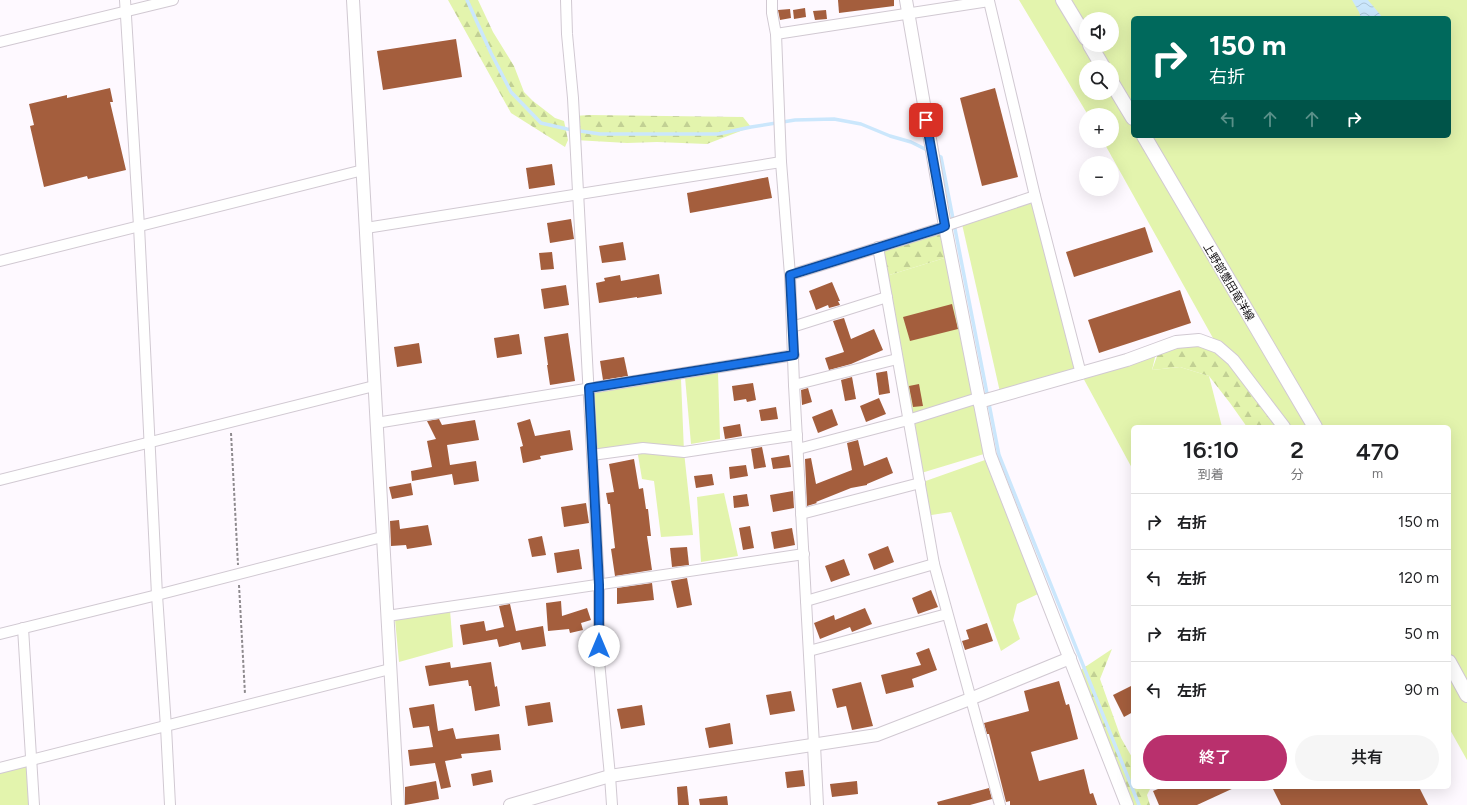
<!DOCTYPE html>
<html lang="ja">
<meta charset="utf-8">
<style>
body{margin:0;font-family:Figtree,"Noto Sans JP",sans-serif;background:#f6f6f6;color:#202124;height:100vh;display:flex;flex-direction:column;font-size:15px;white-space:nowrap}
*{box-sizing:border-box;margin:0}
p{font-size:13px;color:#757577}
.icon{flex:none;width:22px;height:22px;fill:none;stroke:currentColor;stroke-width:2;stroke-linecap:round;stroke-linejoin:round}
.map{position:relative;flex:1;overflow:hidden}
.details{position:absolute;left:1131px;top:425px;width:320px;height:364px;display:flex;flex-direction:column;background:#fff;border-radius:6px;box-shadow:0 4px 16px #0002}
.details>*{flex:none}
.guide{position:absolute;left:1131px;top:16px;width:320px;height:122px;border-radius:6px;box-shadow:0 4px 16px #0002;background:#00695c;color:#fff;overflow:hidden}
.controls{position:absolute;left:1079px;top:12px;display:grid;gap:8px}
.controls a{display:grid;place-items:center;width:40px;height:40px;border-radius:50%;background:#fff;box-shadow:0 4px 16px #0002;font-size:20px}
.pin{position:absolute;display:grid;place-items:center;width:34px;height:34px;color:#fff;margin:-17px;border-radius:8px;box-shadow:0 2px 6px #0006}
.me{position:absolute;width:44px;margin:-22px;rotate:0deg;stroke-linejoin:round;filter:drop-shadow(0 0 3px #0008)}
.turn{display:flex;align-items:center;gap:14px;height:84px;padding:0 12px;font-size:18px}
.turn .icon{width:52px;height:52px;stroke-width:2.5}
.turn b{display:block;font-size:28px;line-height:34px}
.lanes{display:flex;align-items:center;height:38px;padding:0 12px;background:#0003;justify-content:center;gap:20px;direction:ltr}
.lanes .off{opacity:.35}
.eta{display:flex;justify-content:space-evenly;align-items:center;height:68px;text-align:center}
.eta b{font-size:24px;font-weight:600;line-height:28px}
.action{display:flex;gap:8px;margin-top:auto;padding:8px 12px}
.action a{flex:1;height:46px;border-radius:24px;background:#b9306d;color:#fff;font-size:16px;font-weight:600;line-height:46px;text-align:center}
.action a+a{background:#f6f6f6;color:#202124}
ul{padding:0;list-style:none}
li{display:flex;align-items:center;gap:12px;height:56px;padding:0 12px;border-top:1px solid #e0e0e0}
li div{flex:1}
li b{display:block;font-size:15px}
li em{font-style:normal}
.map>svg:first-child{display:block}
.grass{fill:#e3f4ad;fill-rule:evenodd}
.forest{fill:url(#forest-firs)}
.water{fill:url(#water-waves)}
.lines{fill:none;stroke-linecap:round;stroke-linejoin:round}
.stream{stroke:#cbe7fc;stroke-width:3.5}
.building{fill:#a45e3d}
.minor-casing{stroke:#d1c9d2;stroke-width:12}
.tertiary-casing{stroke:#d1c9d2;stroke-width:14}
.secondary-casing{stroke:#d1c9d2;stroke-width:16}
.path{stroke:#8e8a8e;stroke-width:2;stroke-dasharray:3 2;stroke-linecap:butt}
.minor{stroke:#fff;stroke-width:10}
.tertiary{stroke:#fff;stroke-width:12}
.secondary{stroke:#fff;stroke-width:14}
.route-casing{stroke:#114b97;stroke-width:10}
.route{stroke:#1a73e8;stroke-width:7}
.labels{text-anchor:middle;stroke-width:3;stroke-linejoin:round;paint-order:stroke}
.street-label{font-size:11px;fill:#141114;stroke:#fff}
</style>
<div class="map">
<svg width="1467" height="805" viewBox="0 0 1467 805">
<defs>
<pattern id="forest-firs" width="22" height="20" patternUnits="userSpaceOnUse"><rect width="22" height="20" fill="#e3f4ad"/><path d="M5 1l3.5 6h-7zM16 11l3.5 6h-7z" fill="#c2d094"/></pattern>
<pattern id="water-waves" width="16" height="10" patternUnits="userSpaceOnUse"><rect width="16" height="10" fill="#cbe7fc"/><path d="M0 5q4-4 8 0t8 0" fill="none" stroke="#adc5d7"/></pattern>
</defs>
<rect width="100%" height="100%" fill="#fef9ff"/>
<g class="grass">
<path d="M1019,0H1467V760L1449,728V427H1283L1218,347L1103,141H1112V115H1088ZM1133,18H1449V136H1133ZM1086,19H1112V45H1086ZM1086,67H1112V93H1086Z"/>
<polygon points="1036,200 1077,375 1000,392 962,224"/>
<polygon points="951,256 984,454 918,474 883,277"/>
<polygon points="1157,349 1152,370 1180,367 1209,376 1222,427 1133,427 1133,470 1081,374"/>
<polygon points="718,372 720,439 691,444 685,377"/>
<polygon points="681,379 684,452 693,535 661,537 654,481 642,479 637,449 592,455 589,392"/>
<polygon points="985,460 1038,594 1017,604 1013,620 1020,639 1001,651 951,512 925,516 920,483"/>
<polygon points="724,493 738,556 701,562 697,497"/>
<polygon points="450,610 453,647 399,662 395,619"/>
<polygon points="31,760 31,805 0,805 0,769"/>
</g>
<g class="forest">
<polygon points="448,0 478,0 493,32 514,66 524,92 533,101 555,118 564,121 568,140 565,147 511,113"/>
<polygon points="589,115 743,117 751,127 707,144 657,142 627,143 575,140 574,116"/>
<polygon points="946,230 951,256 883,277 878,247"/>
<polygon points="1199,340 1233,360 1284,427 1247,427 1230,403 1209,376 1180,367 1152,370 1160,348"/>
<polygon points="1112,649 1100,679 1121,738 1133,759 1133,787 1151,787 1147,795 1150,805 1127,805 1076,673"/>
</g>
<polygon class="water" points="1352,0 1368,0 1383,18 1361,18 1359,12"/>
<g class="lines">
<g class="stream">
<polyline points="467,0 491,53 511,92 541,123 567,129 600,134 718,134 751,127 795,120 834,119 861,124 890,136 911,142 929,151"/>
<polyline points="935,154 941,157 999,455 1139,805"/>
</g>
</g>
<g class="building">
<polygon points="838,0 894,0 894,6 839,13"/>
<polygon points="805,8 806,17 794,19 793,10"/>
<polygon points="790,9 791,18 780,20 778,10"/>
<polygon points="826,10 827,19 815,20 813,11"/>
<polygon points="456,39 462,77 383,90 377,51"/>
<polygon points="110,88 113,102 110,102 126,170 88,179 87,176 44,187 30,126 34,125 29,104 67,95 67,98"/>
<polygon points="995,88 1018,177 982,186 960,98"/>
<polygon points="552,164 555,185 529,189 526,168"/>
<polygon points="768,177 772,198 690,213 687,193"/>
<polygon points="571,219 574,239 550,243 547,223"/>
<polygon points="1145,227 1153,252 1074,277 1066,252"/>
<polygon points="623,242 626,260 602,263 599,246"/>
<polygon points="552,252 554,269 541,270 539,253"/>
<polygon points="659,274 662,294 637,298 637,297 599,303 596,283 605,281 604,278 620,275 621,281"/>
<polygon points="832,282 840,301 838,301 840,305 829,308 828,305 816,310 809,291"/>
<polygon points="566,285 569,305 544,309 541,289"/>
<polygon points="1180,290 1191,323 1099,353 1088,320"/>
<polygon points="952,304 958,329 910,341 903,317"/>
<polygon points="844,318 851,339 874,329 883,350 851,364 829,370 825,358 844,352 833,321"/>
<polygon points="568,333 575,381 550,385 547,365 548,365 544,337"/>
<polygon points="519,334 522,354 497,358 494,338"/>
<polygon points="419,343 422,363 397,367 394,347"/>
<polygon points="624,357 628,376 603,380 600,361"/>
<polygon points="887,371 890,393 879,395 876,373"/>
<polygon points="852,377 856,399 845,401 841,380"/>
<polygon points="753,383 756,400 747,402 746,399 734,401 732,386"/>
<polygon points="919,384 923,406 913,407 909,386"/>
<polygon points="808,388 812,402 802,405 801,390"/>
<polygon points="879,398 886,414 866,422 860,406"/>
<polygon points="776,407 778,419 761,421 759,410"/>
<polygon points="832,409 838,425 818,433 812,417"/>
<polygon points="439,419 442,425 475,420 479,440 447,445 450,465 476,461 479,481 454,485 452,474 412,481 411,471 432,467 427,441 436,439 427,421"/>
<polygon points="530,419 535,436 570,430 573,450 540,456 541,459 523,463 520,447 523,446 517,423"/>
<polygon points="740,424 742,436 725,439 723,427"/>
<polygon points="858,440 864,466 887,457 893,473 867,484 867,485 851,488 816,502 817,503 807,506 805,459 811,458 816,484 852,470 847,443"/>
<polygon points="762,447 766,467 754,469 751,449"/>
<polygon points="789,455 791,467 773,469 771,458"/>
<polygon points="634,459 639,489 643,488 646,509 648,509 651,536 647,536 652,570 615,576 611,549 615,548 610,504 608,504 606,493 614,492 609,464"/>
<polygon points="746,465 748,476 730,479 729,467"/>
<polygon points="712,474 714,485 696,488 694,476"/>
<polygon points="411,483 413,495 392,499 389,487"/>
<polygon points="793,491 794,508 773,512 770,495"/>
<polygon points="747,494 749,506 734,508 733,496"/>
<polygon points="586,503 589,523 564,527 561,507"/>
<polygon points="399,520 400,529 428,525 432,545 407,549 406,545 391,546 390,521"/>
<polygon points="750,526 754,548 743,550 739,528"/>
<polygon points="792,528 795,545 774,549 771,532"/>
<polygon points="542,536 546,555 532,557 528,539"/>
<polygon points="888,546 894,562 874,570 868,554"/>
<polygon points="687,547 689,565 672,567 670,548"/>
<polygon points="579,549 582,569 557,573 554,553"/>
<polygon points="844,559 850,575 831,582 825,566"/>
<polygon points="687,578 692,605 677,608 671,581"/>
<polygon points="652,583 654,600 617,604 617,588"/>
<polygon points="931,590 938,607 918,614 912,598"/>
<polygon points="561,601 562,616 587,608 591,620 581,623 583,630 570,633 569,629 548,631 546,603"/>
<polygon points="510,604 516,631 543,626 546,646 522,650 520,642 499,647 497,639 463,645 460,625 484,621 486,631 504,627 499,606"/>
<polygon points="865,608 872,624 852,632 850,627 820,639 814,623 834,615 835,620"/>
<polygon points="987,623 993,641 965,650 962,641 969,639 966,630"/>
<polygon points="929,648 937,670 912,679 914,687 886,694 881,675 921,665 916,653"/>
<polygon points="450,662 451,668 491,662 495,687 497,686 500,706 475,711 471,686 469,686 468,680 429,686 425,666"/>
<polygon points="1059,681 1066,705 1069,704 1078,739 1031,752 1039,781 1084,769 1090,794 1093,793 1097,805 1010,805 1010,801 1006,802 989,734 987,734 984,723 1029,711 1024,691"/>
<polygon points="861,682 873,726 852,730 846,706 837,708 832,689"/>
<polygon points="1133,685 1133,712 1124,717 1113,695"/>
<polygon points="791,691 795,711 770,715 766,695"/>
<polygon points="550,702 553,722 528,726 525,706"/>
<polygon points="434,704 438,731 453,728 456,739 499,734 501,750 461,754 462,758 445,761 451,787 441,789 435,763 410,766 408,750 433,747 429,726 413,728 409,708"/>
<polygon points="642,705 645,725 621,729 617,709"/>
<polygon points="730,723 733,744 709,748 705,728"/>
<polygon points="491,770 493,782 473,786 471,774"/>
<polygon points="803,770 805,786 787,788 785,772"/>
<polygon points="436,781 439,799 405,805 405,787"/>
<polygon points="857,781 858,794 832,797 830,784"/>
<polygon points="687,786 689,805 678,805 677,787"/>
<polygon points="1163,787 1236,787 1197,805 1159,805 1153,791"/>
<polygon points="1272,787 1419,787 1428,805 1281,805"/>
<polygon points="989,788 992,799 970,805 938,805 937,802"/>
<polygon points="727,796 728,805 700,805 699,799"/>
</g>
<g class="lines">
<defs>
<g id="minor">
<polyline points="125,0 139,226 157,595 166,727 170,805"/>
<polyline points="566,0 567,34 573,98 599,585 599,661 610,776 612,805"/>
<polyline points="772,0 772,13 776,34 781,162 790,275 794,385 814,745"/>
<polyline points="776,34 989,1 1035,196 1081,374"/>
<polyline points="0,42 173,0"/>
<polyline points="366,228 781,162"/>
<polyline points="878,247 934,564 1000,805"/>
<polyline points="0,261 363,170"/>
<polyline points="790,275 941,228 945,226 1035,196"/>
<polyline points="792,327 887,297"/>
<polyline points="794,385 897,359"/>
<polyline points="376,423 794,355"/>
<polyline points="798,449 908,420 978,398"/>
<polyline points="592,455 643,448 684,452 797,435"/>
<polyline points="0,480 374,386"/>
<polyline points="801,514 920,483"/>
<polyline points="806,601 934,564"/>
<polyline points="387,616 804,554"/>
<polyline points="23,628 34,805"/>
<polyline points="0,634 157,595 382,537"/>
<polyline points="809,651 947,614"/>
<polyline points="0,768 390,669"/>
</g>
<g id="tertiary">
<polyline points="353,0 398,805"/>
<polyline points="906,0 945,226 990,455 1127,805"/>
<polyline points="979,402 1127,360 1176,342 1199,340 1218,347 1233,360 1284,427"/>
<polyline points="814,745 817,805"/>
<polyline points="510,805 610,776 877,735 970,699 1070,658"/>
</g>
<g id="secondary">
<polyline points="1063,0 1086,38"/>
<polyline points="1090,45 1103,67"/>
<polyline points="1112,83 1133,118"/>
<polyline points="1144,136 1315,427"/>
<polyline points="1449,662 1467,695"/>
</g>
</defs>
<use href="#minor" class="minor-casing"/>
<use href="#tertiary" class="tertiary-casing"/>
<use href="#secondary" class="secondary-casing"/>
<g class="path">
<polyline points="231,433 238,565"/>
<polyline points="239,585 245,694"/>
</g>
<use href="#minor" class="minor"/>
<use href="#tertiary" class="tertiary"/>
<use href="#secondary" class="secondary"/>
</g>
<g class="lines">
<defs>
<polyline id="route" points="599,646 599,585 589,388 794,355 790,275 941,228 945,226 926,120"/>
</defs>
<use href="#route" class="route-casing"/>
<use href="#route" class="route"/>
</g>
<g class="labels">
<g class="street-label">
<text transform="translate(1229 282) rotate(59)" y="4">上野部豊田竜洋線</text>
</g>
</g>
</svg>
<div class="controls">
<a><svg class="icon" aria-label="sound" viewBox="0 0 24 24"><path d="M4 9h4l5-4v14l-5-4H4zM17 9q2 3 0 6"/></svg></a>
<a><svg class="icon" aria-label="search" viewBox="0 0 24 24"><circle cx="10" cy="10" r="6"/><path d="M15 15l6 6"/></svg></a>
<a>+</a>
<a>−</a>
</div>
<div class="pin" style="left:926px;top:120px;background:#d93025"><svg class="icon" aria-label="arrive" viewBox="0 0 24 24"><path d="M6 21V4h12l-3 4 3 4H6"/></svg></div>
<svg class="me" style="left:599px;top:646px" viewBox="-20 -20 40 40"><circle r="19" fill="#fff"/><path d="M0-13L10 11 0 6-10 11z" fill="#1a73e8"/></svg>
<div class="guide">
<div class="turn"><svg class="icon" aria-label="right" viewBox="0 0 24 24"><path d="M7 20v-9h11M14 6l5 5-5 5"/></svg><div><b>150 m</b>右折</div></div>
<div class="lanes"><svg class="icon off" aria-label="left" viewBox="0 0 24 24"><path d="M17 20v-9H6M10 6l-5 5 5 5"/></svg><svg class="icon off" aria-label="ahead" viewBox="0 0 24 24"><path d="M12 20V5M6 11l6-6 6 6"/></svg><svg class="icon off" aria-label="ahead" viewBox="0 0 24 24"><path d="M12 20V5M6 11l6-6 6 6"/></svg><svg class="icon" aria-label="right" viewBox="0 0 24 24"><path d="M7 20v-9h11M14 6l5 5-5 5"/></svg></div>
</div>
<section class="details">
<div class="eta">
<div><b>16:10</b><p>到着</p></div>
<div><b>2</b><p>分</p></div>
<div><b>470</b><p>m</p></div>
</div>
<ul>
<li><svg class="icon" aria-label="right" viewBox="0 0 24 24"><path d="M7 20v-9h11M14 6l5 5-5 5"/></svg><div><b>右折</b></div><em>150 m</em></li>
<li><svg class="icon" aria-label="left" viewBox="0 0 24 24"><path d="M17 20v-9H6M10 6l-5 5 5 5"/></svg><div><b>左折</b></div><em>120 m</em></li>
<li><svg class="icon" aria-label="right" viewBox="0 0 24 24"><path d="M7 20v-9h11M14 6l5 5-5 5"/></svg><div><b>右折</b></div><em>50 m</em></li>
<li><svg class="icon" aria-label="left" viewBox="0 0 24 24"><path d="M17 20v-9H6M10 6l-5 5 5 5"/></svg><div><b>左折</b></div><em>90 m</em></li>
</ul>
<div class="action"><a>終了</a><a>共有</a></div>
</section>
</div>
